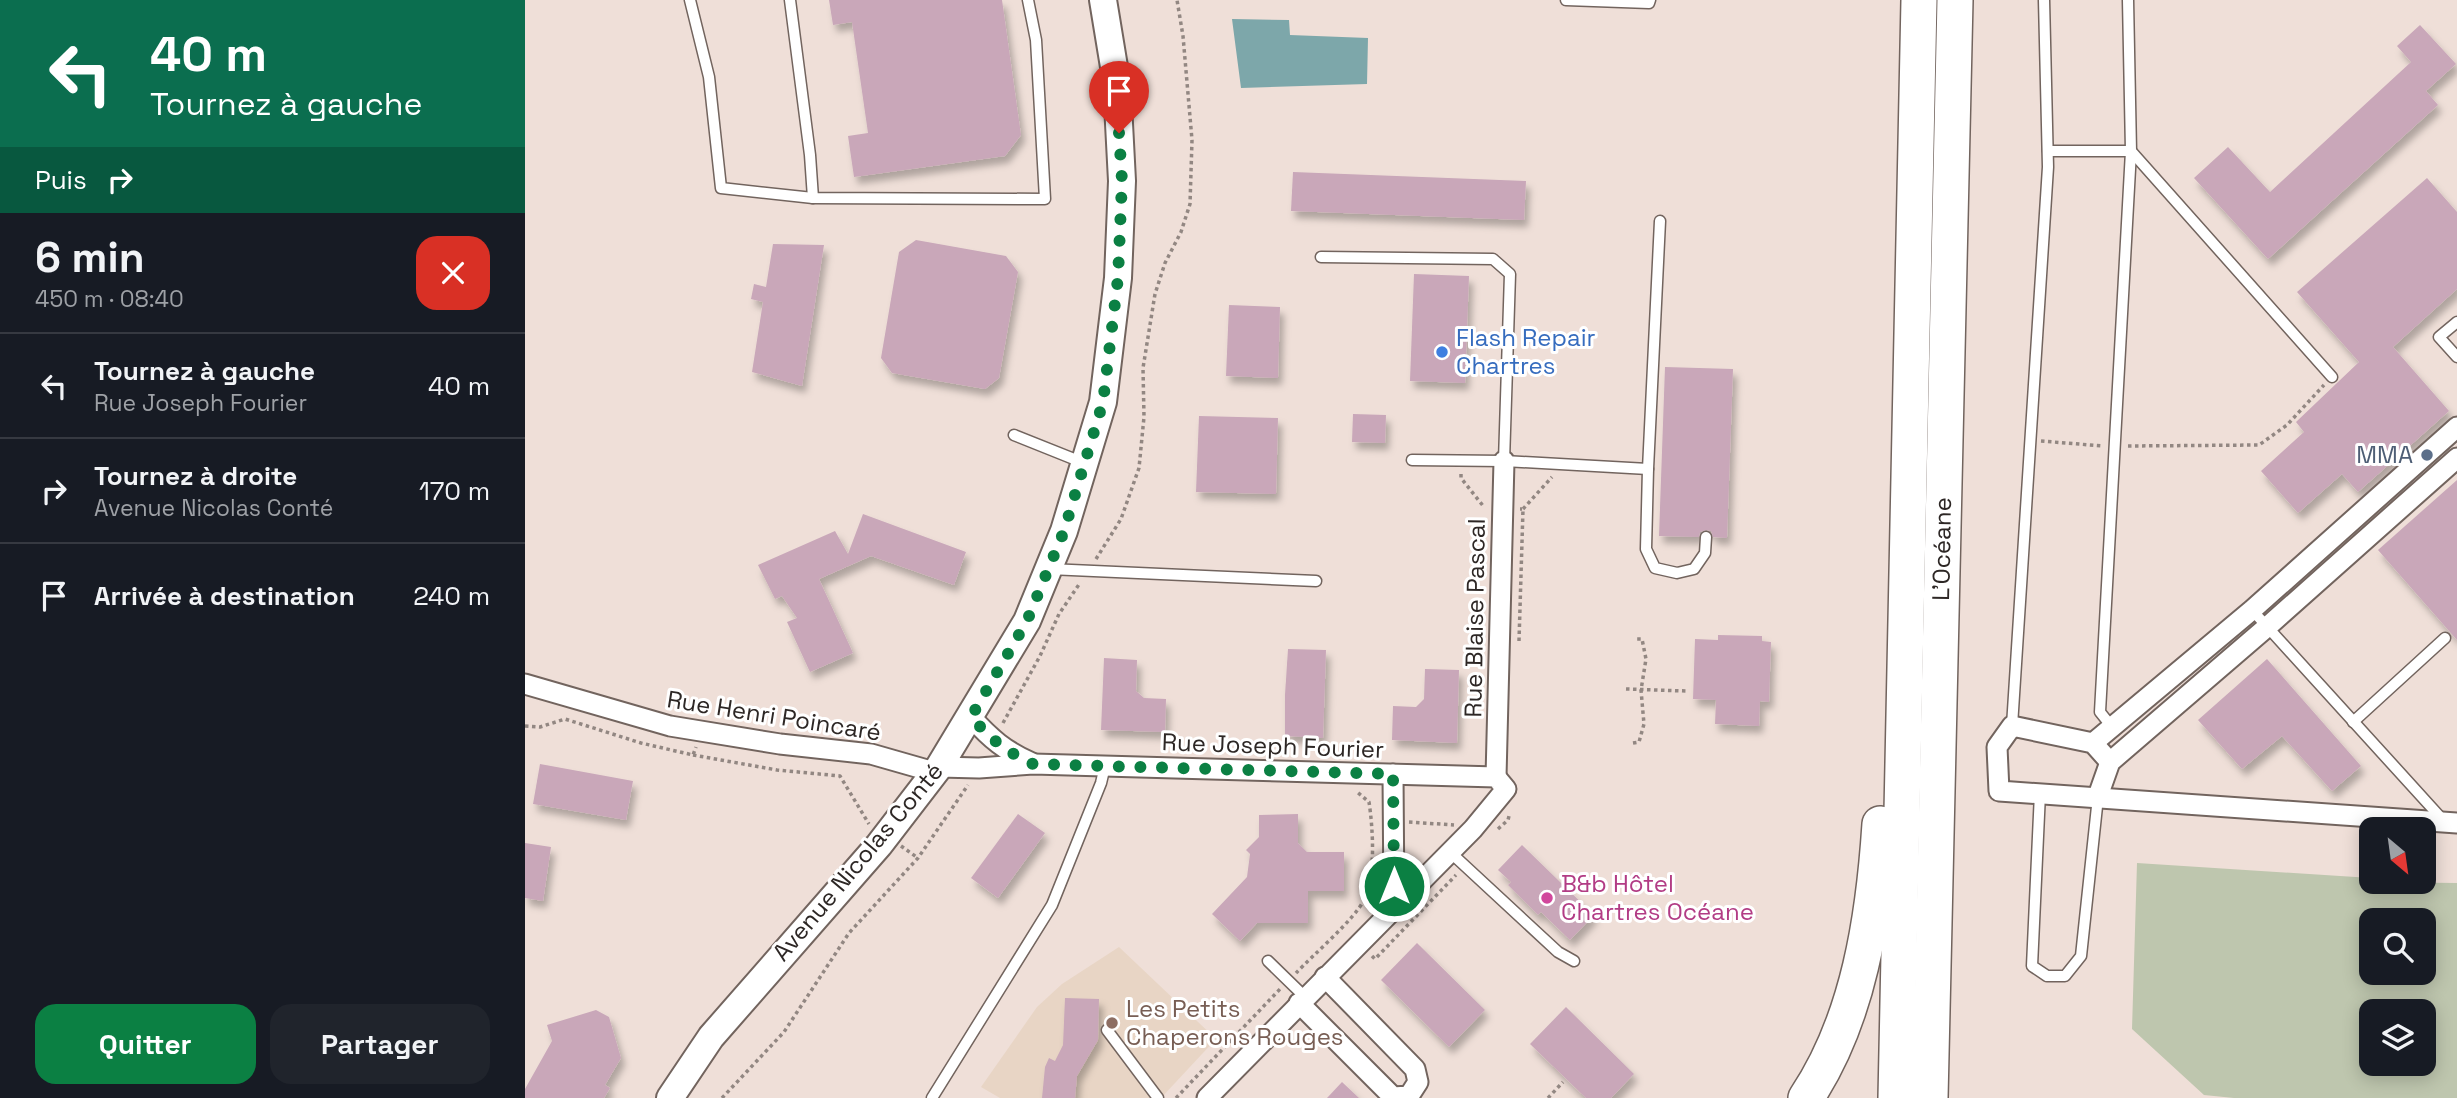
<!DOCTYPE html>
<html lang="fr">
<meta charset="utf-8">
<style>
body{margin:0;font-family:"Space Grotesk",sans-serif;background:#20242c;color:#f1f3f6;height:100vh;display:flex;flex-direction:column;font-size:26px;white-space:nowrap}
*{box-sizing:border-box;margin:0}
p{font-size:23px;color:#9ea1a6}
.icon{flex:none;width:38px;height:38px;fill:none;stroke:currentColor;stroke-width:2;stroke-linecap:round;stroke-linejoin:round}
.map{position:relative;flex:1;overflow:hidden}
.details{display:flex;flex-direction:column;background:#171b24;width:525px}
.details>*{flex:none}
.top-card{background:#0b6e4f;color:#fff;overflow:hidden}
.needle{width:46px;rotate:151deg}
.fabs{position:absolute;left:1834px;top:817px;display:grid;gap:14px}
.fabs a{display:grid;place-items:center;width:77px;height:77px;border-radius:14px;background:#171b24;box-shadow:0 4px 18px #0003;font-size:35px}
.pin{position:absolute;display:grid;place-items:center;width:60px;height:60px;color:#fff;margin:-72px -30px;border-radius:50% 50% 50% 0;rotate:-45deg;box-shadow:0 0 7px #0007}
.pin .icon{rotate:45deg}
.me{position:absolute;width:77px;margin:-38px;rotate:0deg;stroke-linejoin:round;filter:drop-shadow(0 0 5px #0008)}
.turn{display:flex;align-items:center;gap:24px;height:147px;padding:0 35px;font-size:32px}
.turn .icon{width:91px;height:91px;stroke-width:2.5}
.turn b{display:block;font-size:49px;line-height:60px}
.then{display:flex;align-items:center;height:66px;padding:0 35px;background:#0003;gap:14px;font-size:26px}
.round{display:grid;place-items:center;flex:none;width:74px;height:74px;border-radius:21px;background:#20242c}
.summary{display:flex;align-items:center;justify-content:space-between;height:119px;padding:0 35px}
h1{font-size:42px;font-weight:700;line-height:52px}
.button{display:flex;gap:14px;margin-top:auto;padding:14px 35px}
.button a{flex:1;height:80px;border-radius:21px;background:#0b8043;color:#fff;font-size:28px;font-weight:700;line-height:80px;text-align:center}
.button a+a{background:#20242c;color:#f1f3f6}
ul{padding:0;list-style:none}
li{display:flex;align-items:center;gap:21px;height:105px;padding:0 35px;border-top:2px solid #363941}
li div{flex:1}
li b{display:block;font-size:26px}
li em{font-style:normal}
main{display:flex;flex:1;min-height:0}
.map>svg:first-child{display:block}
.education{fill:#e8d5c5}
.green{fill:#bec6ae;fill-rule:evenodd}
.water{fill:#7da7aa}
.building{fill:#c9a7b9;filter:url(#shadow)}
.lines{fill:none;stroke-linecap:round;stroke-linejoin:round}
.lane-casing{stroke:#72645e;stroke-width:13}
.street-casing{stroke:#72645e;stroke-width:23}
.secondary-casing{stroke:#72645e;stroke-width:30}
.highway-casing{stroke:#72645e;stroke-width:38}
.path{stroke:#928782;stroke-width:3.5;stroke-dasharray:3.5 3.5;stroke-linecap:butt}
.lane{stroke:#fff;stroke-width:10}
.street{stroke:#fff;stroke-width:19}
.secondary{stroke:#fff;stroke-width:26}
.highway{stroke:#fff;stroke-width:35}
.route{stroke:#0b8043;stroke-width:12;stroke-dasharray:0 21.6}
.shop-dot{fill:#3f7fe0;stroke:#fff;stroke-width:2.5}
.service-dot{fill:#5c6f8a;stroke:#fff;stroke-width:2.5}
.hotel-dot{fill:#d1479c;stroke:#fff;stroke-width:2.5}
.education-dot{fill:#8d6e63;stroke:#fff;stroke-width:2.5}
.labels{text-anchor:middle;stroke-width:6;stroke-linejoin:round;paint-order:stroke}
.shop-label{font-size:24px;fill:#366cbe;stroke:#fff;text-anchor:start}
.service-label{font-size:24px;fill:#4e5e75;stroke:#fff;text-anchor:end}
.street-label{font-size:24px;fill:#2d2725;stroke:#fff}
.hotel-label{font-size:24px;fill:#b23c85;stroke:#fff;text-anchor:start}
.education-label{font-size:24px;fill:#785e54;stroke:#fff;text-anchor:start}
</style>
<main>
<section class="details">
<div class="top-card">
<div class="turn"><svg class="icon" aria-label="left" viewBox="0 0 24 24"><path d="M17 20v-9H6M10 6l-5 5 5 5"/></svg><div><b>40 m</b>Tournez à gauche</div></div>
<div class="then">Puis<svg class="icon" aria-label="right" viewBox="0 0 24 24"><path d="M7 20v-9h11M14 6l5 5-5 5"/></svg></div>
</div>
<div class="summary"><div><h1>6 min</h1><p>450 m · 08:40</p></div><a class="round" style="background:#d93025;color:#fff"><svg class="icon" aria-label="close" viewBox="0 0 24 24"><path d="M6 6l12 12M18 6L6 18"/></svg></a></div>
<ul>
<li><svg class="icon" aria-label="left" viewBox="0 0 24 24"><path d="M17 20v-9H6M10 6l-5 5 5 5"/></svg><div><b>Tournez à gauche</b><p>Rue Joseph Fourier</p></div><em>40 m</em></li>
<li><svg class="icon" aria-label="right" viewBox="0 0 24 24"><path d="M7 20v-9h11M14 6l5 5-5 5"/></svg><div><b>Tournez à droite</b><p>Avenue Nicolas Conté</p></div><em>170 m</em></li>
<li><svg class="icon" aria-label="arrive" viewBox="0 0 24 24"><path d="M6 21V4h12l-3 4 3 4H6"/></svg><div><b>Arrivée à destination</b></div><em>240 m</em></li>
</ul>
<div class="button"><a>Quitter</a><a>Partager</a></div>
</section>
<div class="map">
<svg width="1932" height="1098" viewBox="0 0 1932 1098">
<defs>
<filter id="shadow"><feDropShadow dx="4" dy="7" stdDeviation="3.5" flood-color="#0004"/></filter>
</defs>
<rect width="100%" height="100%" fill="#efdfd8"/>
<polygon class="education" points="594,947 691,1039 636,1098 475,1098 456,1087 512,1007 537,984"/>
<path class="green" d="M1612,863L1846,878V882L1932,883V1098H1709L1679,1095L1607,1029ZM1846,920H1899V973H1846ZM1846,1012H1899V1064H1846Z"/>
<polygon class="water" points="707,19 764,20 765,35 843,38 842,84 716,88"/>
<g class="building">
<polygon points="304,0 477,0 496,135 480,156 329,177 323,136 343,133 327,22 308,25"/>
<polygon points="1895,25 1931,64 1901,91 1913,105 1743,259 1669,178 1703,147 1745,192 1886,62 1872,46"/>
<polygon points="768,172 1001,181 999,220 766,211"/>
<polygon points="1902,178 1932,212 1932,289 1868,347 1924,411 1833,492 1817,474 1773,513 1736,471 1779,432 1771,422 1834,362 1772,292"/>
<polygon points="391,240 481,256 493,272 474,378 460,389 367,373 356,358 374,252"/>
<polygon points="248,244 299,245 277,386 227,372 238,302 226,299 229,284 241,287"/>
<polygon points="889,274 944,276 940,383 885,381"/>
<polygon points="704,305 755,307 753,378 701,376"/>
<polygon points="1140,367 1208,369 1202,538 1188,537 1186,531 1181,530 1175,532 1174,537 1134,536"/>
<polygon points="828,414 861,415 860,443 827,442"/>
<polygon points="674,416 753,418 751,494 671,492"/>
<polygon points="1932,480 1932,640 1853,550"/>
<polygon points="338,514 441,552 429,585 346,556 294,579 328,653 285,672 262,622 272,618 257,596 250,599 233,565 310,531 323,554"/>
<polygon points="1193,635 1237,636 1237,641 1246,642 1244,702 1235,701 1234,726 1190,724 1191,700 1168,699 1170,639 1193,640"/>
<polygon points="763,649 801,650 798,738 760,736 760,695"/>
<polygon points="579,658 612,660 611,691 619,698 641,699 640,732 576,730"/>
<polygon points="1742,659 1836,766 1807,791 1757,736 1717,769 1673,720"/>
<polygon points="900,669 934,670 932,743 867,740 868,706 891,707 899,699"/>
<polygon points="15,764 108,781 101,820 8,804"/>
<polygon points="493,814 520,833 473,898 446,878"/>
<polygon points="773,814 773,843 782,852 819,852 819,891 783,891 783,923 732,923 715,941 687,914 722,877 725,854 721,850 734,837 734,815"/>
<polygon points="0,843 26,847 18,901 0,898"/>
<polygon points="997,845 1069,915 1045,940 1016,912 1013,915 983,885 986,882 973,870"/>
<polygon points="892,943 960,1010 924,1047 856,980"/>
<polygon points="540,998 574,999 573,1040 552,1076 550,1098 517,1098 520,1067 524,1058 530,1061 538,1045"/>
<polygon points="1041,1007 1109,1074 1086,1098 1061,1098 1005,1044"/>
<polygon points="71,1010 84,1017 96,1058 80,1085 85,1088 79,1098 0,1098 0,1089 27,1041 22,1025"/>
<polygon points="817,1082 834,1098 802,1098"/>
</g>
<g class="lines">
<defs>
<g id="lane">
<polyline points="165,0 184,77 196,188 288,198 520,199 511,40 503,0"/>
<polyline points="265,0 285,155 288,198"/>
<polyline points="1041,0 1124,3 1125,0"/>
<polyline points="1523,151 1606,151 1807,377"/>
<polyline points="1135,221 1123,469 1121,549 1130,568 1152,573 1169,569 1180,553 1181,537"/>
<polyline points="796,257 968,259 985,274 979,461"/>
<polyline points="1932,322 1914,337 1932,357"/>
<polyline points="489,435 559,463"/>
<polyline points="887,460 979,461 1123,469"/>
<polyline points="524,569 791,581"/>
<polyline points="1727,610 1917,819"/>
<polyline points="1828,722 1920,638"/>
<polyline points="1487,726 1523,167 1519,0"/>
<polyline points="1587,727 1575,712 1606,151 1603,0"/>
<polyline points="1515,793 1507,966 1522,976 1540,976 1556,956 1573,797"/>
<polyline points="925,852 1033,952 1049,961"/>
<polyline points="743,961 780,997"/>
<polyline points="582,1030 633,1098"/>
<polyline points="407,1098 527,905 576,783 580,766"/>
</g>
<g id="street">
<polyline points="0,684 145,726 255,744 346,754 409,772"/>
<path d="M446,717C466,739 480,751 507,763"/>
<polyline points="1568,743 1727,610 1932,427"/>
<polyline points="1585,762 1568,743 1487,726 1472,747 1474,791 1932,823"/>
<polyline points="414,767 454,768 508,764 971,777 981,789 948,829 682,1098"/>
<polyline points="868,774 869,908"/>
<polyline points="971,777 979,461"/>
<polyline points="1573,796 1585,762 1742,627 1932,458"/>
<polyline points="774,1003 868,1097 884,1096 893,1082 890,1069 800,977"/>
</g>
<polyline id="secondary" points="145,1098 186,1037 354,845 414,767 502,621 539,531 578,402 593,278 597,181 592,85 578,0"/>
<g id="highway">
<path d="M1281,1098C1334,1019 1349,917 1355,824"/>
<polyline points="1371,1098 1394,0"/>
<polyline points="1405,1098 1430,0"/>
</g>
</defs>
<use href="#lane" class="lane-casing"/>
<use href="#street" class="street-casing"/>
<use href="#secondary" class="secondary-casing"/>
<use href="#highway" class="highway-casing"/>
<g class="path">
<polyline points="1516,441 1578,446"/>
<polyline points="1603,446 1734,445 1762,425 1799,385"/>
<polyline points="936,474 936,478 959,507"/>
<polyline points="998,509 1027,477"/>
<polyline points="571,559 596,519 614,468 619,417 618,368 630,294 640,263 656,232 665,204 667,140 658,36 652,0"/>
<polyline points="994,641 998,509 995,509"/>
<polyline points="1101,689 1161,691"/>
<polyline points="478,723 515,656 534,614 555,583"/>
<polyline points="0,726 15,727 40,719 116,743 168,755 171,747"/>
<polyline points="1108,743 1114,742 1119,724 1116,690 1121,659 1117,639 1110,639"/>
<polyline points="168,755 252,770 315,776 344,824"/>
<polyline points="884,822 929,825"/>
<polyline points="973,829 983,820 984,816"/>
<polyline points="376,846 393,858"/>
<polyline points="847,956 850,959 931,875"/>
<path d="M771,973C788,955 829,920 839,900C851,877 848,828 844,802L831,791"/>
<polyline points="197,1098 259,1032 324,933 393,858 443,785"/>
<polyline points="651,1098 756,988"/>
<polyline points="1023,1098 1038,1082"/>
</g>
<use href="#lane" class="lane"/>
<use href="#street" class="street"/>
<use href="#secondary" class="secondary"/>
<use href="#highway" class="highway"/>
</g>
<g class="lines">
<path class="route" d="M594,133L597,181L593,278L578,402L539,531L502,621L446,717C468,741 479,750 508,764L868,774L869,886"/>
</g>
<circle class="shop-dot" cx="917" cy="352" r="7"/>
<circle class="service-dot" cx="1902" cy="455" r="7"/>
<circle class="hotel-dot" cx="1022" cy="898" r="7"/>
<circle class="education-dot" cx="587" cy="1023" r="7"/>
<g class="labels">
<g class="shop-label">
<text x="931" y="346">Flash Repair<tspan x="931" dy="28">Chartres</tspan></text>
</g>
<g class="service-label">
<text x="1888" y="463">MMA</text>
</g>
<g class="street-label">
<text transform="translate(1417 549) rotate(-89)" y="8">L’Océane</text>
<text transform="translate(950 618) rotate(-89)" y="8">Rue Blaise Pascal</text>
<text transform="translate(249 716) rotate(9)" y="8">Rue Henri Poincaré</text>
<text transform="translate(748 746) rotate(2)" y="8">Rue Joseph Fourier</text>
<text transform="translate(333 862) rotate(-50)" y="8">Avenue Nicolas Conté</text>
</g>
<g class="hotel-label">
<text x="1036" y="892">B&amp;b Hôtel<tspan x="1036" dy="28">Chartres Océane</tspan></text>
</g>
<g class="education-label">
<text x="601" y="1017">Les Petits<tspan x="601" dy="28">Chaperons Rouges</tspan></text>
</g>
</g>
</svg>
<div class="fabs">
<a><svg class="needle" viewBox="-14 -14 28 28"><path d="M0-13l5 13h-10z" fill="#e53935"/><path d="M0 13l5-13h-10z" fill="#9ea1a6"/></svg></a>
<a><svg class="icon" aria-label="search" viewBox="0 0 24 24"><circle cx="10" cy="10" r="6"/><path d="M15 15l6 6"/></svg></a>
<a><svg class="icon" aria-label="layers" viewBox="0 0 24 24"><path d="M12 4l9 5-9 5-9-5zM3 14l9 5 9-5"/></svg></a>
</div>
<div class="pin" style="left:594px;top:133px;background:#d93025"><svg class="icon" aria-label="arrive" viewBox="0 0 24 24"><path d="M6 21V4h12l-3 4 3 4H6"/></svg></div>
<svg class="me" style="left:869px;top:886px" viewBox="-20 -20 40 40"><circle r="17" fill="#0b8043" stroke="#fff" stroke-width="3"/><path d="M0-11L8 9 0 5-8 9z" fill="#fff"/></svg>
</div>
</main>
